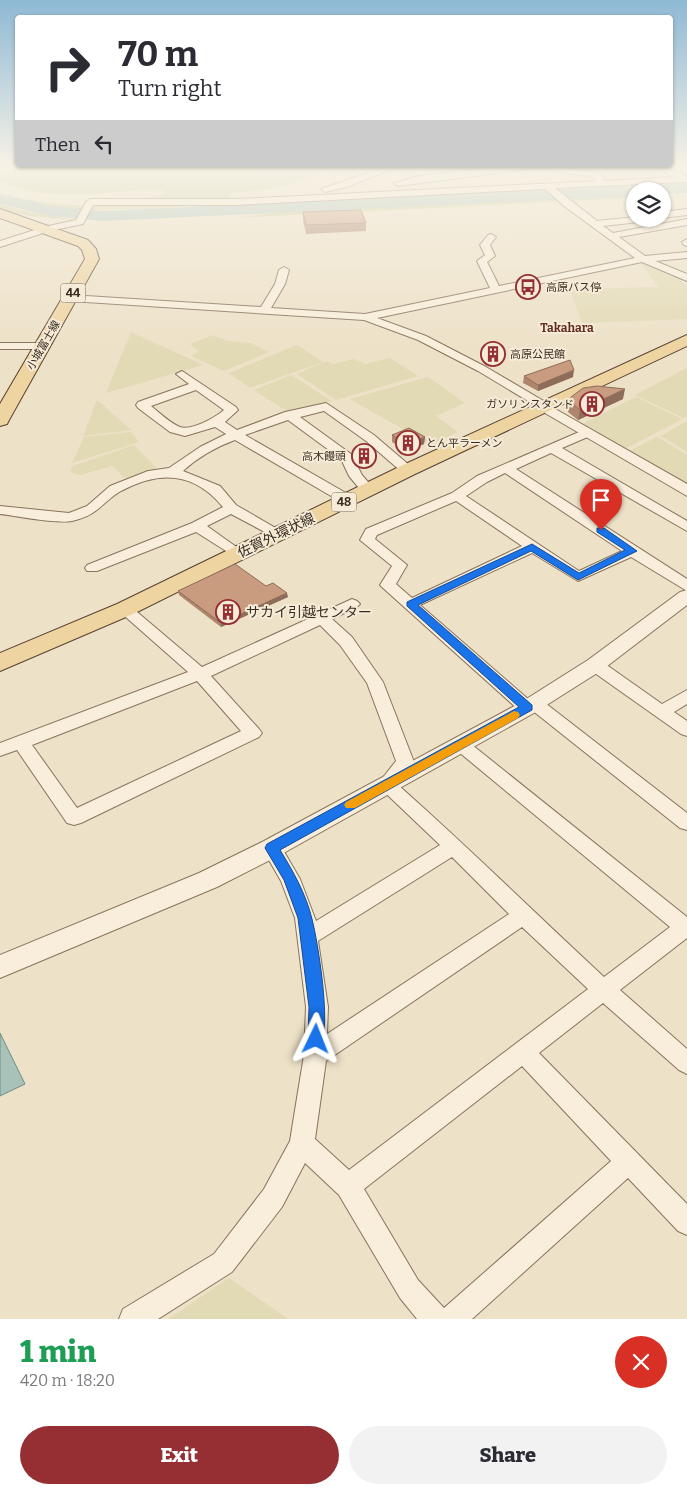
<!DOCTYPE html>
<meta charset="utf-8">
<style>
body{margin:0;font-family:Bitter,"Noto Sans JP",serif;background:#f2f2f3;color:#2b2b33;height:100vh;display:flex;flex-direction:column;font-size:19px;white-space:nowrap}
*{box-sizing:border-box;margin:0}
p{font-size:16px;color:#7c7c81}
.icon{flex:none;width:28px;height:28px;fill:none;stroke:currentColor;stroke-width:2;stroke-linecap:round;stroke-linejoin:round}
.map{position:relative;height:1319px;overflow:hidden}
.sheet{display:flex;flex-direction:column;background:#fff;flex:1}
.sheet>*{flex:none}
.banner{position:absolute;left:15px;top:15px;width:658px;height:152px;border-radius:5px;box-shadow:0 1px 4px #0004;background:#fff;color:#2b2b33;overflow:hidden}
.tools{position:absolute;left:626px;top:182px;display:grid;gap:10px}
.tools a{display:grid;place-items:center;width:45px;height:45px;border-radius:50%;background:#fff;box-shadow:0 1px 4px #0004;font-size:25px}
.pin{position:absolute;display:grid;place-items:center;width:42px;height:42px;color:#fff;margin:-51px -21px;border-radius:50% 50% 50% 0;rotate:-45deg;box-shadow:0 0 5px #0007}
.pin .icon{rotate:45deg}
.me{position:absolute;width:55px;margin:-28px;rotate:2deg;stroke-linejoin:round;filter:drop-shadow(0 0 4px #0008)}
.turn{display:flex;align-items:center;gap:18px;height:105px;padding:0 20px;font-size:22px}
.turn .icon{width:65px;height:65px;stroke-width:2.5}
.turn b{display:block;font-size:35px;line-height:42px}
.then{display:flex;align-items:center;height:48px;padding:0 20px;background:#0003;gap:10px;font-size:19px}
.round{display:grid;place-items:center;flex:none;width:52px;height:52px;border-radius:26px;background:#f2f2f3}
.headline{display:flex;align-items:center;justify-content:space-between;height:85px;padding:0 20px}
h1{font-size:30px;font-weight:800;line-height:38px;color:#1e9e55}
.button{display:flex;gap:10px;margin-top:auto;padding:10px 20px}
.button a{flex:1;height:58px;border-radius:30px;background:#952f33;color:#fff;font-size:20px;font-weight:800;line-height:58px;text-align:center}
.button a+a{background:#f2f2f3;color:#2b2b33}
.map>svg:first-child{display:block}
.farmland{fill:#e2dab5}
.green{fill:#c7cb9b}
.water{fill:#a8c1b9;stroke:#6f8f86}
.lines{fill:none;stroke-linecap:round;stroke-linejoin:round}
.river{fill:#a8c1b9;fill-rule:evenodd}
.minor-casing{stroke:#88735d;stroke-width:2}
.tertiary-casing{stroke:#88735d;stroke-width:2}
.primary-casing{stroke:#564131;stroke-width:2}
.minor{fill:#f8eedb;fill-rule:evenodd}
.tertiary{fill:#f8eedb;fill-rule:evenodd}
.primary{fill:#eed4a1;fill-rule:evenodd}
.wall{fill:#ae866d}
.shaded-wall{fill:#8d6d59}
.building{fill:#ca9c7f;stroke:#8d6d59}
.route{fill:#1a73e8;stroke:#114b97}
.slow{fill:#f59e0b}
.labels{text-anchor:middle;stroke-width:4;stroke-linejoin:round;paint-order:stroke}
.far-poi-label{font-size:11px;fill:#392c20;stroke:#f5ebd7;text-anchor:start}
.far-street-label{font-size:11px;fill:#392c20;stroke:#f5ebd7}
.shield{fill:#f5ebd7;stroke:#716557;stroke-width:1}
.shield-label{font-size:12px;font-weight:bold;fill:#392c20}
.far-neighbourhood-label{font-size:12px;font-weight:bold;fill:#642d21;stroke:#f5ebd7}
.street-label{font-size:14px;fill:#392c20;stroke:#f5ebd7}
.poi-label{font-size:14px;fill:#392c20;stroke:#f5ebd7;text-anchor:start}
</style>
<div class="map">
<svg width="687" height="1319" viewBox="0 0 687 1319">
<rect width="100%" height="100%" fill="#ede1c7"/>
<g class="farmland">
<polygon points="639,262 646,263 679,278 687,287 687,319 582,323 571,292 580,289 659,287"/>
<polygon points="131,332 203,365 106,393"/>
<polygon points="213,335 228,341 251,343 269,352 224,371 191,356 199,351 190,344"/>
<polygon points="297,345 323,362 250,388 229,373"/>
<polygon points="390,358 418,376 336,400 297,374 326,361 333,364 354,359 365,364"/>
<polygon points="687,368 687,416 684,418 635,395"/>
<polygon points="291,375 332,401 288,412 254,390"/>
<polygon points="428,377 465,403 436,416 458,432 431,445 350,399"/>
<polygon points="636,397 682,419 623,450 580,425"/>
<polygon points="97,400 131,430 83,436"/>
<polygon points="687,421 687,452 661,436"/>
<polygon points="131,432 139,442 72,463 84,437"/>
<polygon points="657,437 687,455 687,484 629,451"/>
<polygon points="134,445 158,470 126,479 112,466 80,475 70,472 73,466"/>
<polygon points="229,1278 288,1319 168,1319"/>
</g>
<g class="green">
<path d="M0,166H331C300,185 267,191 231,193L230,201L144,203L146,198L158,196L165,192L156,189C106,192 46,204 0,180Z"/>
<polygon points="687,183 687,185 680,185 405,198 381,197"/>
<polygon points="635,195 635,198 235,218 279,212"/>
<path d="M20,198C76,210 134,205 191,205L167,208L67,210L40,206Z"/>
<path d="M0,204L20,210L75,220C50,218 24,217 0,209Z"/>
</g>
<polygon class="water" points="0,1033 25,1084 0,1096"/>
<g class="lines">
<polygon class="river" points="687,183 687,193 662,194 662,191 635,191 635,196 103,221 51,216 0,204 0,194 51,206 103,211"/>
<defs>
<g id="minor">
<polygon points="388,166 400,166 347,187 325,192 321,189"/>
<polygon points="509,166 554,166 599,173 605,181 673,177 655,166 665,166 687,176 687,182 555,188 597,221 635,217 635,219 644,219 639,222 603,226 613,233 687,219 687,225 619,237 645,256 687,252 687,258 655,261 687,274 687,281 642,262 377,318 426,336 486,367 547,403 549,406 547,409 543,410 478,371 418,340 364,320 70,301 65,298 70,295 261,307 275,284 279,270 284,267 289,270 285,284 271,308 365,314 490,288 477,261 485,255 480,245 488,235 491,234 496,237 490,245 495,256 487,262 499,286 635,258 564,206 545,189 237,205 93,205 83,224 49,231 0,247 0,241 44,227 76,220 86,202 90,199 237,199 596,181 593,177 534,168 398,186 394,183 418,176"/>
<polygon points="687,209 687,215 662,218 662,212"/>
<polygon points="687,239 687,246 684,245 682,242"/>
<polygon points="0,343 42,343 48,346 42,349 0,349"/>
<path d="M182,371L236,407L238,410L225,422L237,430L285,412L326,403L374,435L415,470L413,473H403L366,441L324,411L300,417L351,454L362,475L375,490L373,493H363L349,476L341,459L288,420L245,435L353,497L355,500L353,503H343L235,440C216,447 198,457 183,471L220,486L236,505L286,534L284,537H274L231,514L207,526L242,551L244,554L237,558L196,532L97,571H87L85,568L87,565L192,523L223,507C194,472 160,470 121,491C102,502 99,515 72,521C56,524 18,516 0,514V506L69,513L87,506L110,486L148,471L169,468L200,447L226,434L215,427L185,436L170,432L138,408L136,405L138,402L189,384L176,374ZM196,390L224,410C216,417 192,431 180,427C170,423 160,413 151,406Z"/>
<path d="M586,429L592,433L590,436L562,448L687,521V531L551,453L516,469L687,579V591L631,557L578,581L532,553L420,605L528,699L534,697L540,699L687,813V830L680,828L533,711L527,714L521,712L383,588L380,585L392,566L360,540L366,529L452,493L477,476ZM505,473L622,551L579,571L466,496L487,482ZM456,501L522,546L412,598L396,584L407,565L375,539L377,535Z"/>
<path d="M352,599L357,601L360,604L357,607L332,619L352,637L383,682L414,762L397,784C468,847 535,913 604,977L670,927L454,748L451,744L454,740L460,738L466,740L687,917V938L620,990L687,1049V1074L679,1070L603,1003L539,1053L687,1204V1235L678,1231L628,1178L472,1319H417L400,1298L339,1195L305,1163L282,1207L232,1272L158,1319H119L123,1309L214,1254L264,1189L290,1141L304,1055L306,1007L295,918L281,881L262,848L265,843L272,840L279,843L300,879L316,921L440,845L377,785L396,761L367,683L340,645L320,625L211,676L259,729L262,733L259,737L81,823L74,825L67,823L17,750L0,756V743L188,672L120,612L117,609L120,606H130L202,667ZM197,681L241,731L77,808L32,745ZM452,857L509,914L327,1034L328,1007L318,941ZM522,927L588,989L349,1170L315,1139L326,1061ZM522,1066L611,1161L444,1308L418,1280L364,1189Z"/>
<polygon points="595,660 601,661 662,704 687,690 687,704 674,712 687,721 687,736 681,734 589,669 587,665 589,661"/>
</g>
<g id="tertiary">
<polygon points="543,402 687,484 687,496 538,409 536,406 538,403"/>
<polygon points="687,590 687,605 602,670 534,713 280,855 217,887 0,978 0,955 199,873 264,841 520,703 588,660 680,592"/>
</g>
<g id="primary">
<polygon points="0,209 88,240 96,249 99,259 9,420 7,424 0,426 0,404 85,259 82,250 78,246 0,218"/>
<polygon points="687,335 687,346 415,474 133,614 0,671 0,653 117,604 401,466"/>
</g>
</defs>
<use href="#minor" class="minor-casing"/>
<use href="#tertiary" class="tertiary-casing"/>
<use href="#primary" class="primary-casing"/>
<use href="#minor" class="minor"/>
<use href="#tertiary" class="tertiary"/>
<use href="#primary" class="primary"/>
</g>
<g class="wall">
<polygon points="303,212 366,223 366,231 306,234 303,220"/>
<polygon points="524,376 573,377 538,391 523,383"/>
<polygon points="623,399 578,420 568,412 570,402"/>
<polygon points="392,435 425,437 424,444 407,451 392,442"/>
<polygon points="266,586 288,597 221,627 179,595 178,591"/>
</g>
<g class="shaded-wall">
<polygon points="574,370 573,377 538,391 538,385"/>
<polygon points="625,389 623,399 578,420 580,410"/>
<polygon points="425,437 424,444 407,451 407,444"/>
<polygon points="287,593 288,597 221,627 221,623"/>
</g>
<g class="building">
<polygon points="361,210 366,223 306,225 303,212"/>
<polygon points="570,360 574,370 538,385 524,376"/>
<polygon points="597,386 625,389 580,410 570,402 571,397 583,388"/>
<polygon points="409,428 425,437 407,444 392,435"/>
<polygon points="235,564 266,586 273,583 287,593 221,623 178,591"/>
</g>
<linearGradient id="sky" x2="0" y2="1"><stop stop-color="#8eb9d5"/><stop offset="0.47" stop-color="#f7f2e6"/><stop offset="1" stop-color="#f7f2e6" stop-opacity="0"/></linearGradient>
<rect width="687" height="351" fill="url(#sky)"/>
<path class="route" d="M597,528H604L637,551L578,580L531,551L418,605L532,705V710L280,850C293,871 306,894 312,919C318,943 331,1023 321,1044L316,1046L310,1044L308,1039L309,1007L298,918L284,880L265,848L267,844L519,707L407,606V602L532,544L579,573L625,550L597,532Z"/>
<polygon class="slow" points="514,711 518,712 520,715 518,718 355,808 346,808 344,805 346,802"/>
<defs>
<symbol id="bus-ring" viewBox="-11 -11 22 22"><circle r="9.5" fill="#f5ebd7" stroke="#952f33" stroke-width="1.5"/><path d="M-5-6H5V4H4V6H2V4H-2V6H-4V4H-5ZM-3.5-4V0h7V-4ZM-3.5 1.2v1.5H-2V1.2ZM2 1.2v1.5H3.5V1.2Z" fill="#952f33"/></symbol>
<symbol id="building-ring" viewBox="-11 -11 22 22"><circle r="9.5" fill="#f5ebd7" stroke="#952f33" stroke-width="1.5"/><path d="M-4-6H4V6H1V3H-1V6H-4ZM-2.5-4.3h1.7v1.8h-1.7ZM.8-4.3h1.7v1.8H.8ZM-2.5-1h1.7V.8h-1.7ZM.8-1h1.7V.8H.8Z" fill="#952f33"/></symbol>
</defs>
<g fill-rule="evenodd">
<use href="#bus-ring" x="514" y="273" width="28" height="28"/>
<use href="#building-ring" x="479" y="340" width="28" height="28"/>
<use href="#building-ring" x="578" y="390" width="28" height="28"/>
<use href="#building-ring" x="394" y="429" width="28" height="28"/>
<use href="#building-ring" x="350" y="442" width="28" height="28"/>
<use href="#building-ring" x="214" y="598" width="28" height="28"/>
</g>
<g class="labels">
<g class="far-poi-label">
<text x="546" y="291">高原バス停</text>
<text x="510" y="358">高原公民館</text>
<text x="574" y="408" text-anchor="end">ガソリンスタンド</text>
<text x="426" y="447">とん平ラーメン</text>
<text x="346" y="460" text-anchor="end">高木饅頭</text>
</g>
<g class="far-street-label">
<text transform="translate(43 345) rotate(-60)" y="4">小城富士線</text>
</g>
<g class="shield">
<rect x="60.5" y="283.5" width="25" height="19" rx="4"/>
<rect x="331.5" y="492.5" width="25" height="19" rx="4"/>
</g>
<g class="shield-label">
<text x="73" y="297">44</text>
<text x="344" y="506">48</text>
</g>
<g class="far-neighbourhood-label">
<text x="567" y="332">Takahara</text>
</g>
<g class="street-label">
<text transform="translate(276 535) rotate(-26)" y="5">佐賀外環状線</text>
</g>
<g class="poi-label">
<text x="246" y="617">サカイ引越センター</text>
</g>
</g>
</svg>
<div class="tools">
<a><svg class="icon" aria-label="layers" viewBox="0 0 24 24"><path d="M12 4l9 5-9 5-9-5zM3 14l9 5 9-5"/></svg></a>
</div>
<div class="pin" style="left:601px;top:530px;background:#d93025"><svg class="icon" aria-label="arrive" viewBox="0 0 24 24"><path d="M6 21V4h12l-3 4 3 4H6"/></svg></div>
<svg class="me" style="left:316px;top:1039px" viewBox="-20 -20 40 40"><path d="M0-17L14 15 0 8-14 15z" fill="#1a73e8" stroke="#fff" stroke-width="4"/></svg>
<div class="banner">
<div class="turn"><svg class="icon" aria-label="right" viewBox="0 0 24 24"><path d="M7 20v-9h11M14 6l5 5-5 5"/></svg><div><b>70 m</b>Turn right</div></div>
<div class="then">Then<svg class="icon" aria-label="left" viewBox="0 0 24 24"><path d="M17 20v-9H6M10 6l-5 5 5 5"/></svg></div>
</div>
</div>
<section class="sheet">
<div class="headline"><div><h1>1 min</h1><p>420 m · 18:20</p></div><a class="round" style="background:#d93025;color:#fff"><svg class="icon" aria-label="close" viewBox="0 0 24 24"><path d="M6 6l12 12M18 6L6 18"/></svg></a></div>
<div class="button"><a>Exit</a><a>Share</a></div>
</section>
